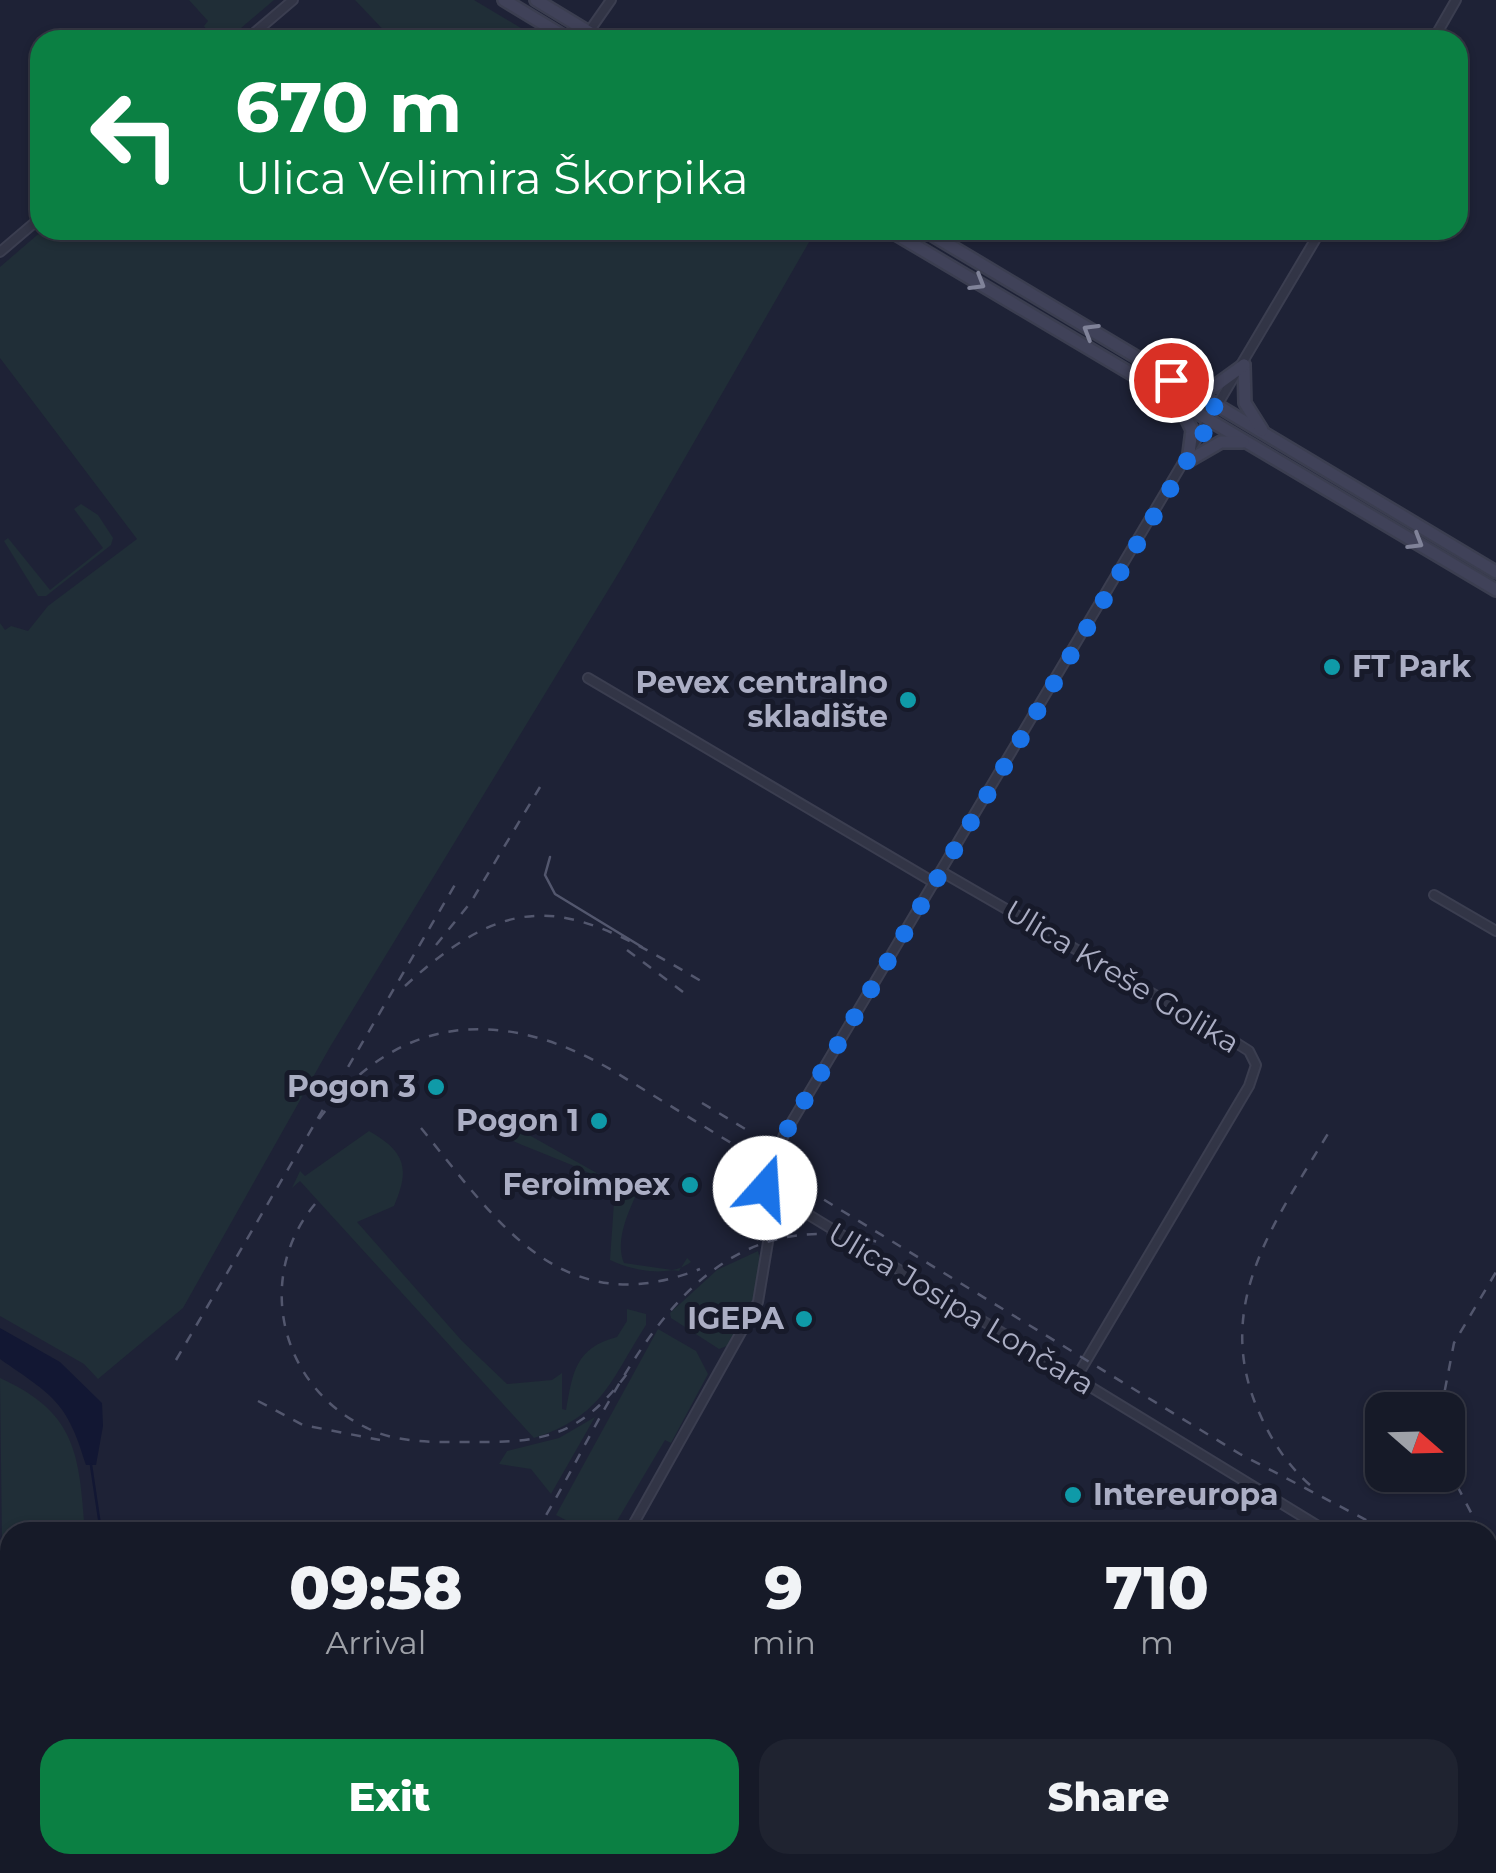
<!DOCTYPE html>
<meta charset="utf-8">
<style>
body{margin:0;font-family:Montserrat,sans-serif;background:#1f2330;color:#f1f3f6;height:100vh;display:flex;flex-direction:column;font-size:38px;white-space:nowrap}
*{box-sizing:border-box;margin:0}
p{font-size:32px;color:#9ea1a8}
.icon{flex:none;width:55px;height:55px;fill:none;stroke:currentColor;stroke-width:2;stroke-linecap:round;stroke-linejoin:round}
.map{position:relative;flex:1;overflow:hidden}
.panel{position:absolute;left:0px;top:1522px;width:1498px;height:352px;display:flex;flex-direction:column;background:#161a28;border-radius:30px 30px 0 0;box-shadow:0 2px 8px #0004,0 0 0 2px #353845}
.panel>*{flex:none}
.guide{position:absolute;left:30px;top:30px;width:1438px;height:210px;border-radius:30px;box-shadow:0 2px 8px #0004,0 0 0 2px #353845;background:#0b8043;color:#fff;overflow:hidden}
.needle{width:65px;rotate:110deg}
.tools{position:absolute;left:1365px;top:1392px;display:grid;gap:20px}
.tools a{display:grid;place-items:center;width:100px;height:100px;border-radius:20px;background:#161a28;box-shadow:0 2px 8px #0004,0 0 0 2px #353845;font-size:50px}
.pin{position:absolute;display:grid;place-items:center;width:85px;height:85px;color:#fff;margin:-42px;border:5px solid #fff;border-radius:50%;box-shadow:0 2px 10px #0007}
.me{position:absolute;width:110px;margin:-55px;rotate:19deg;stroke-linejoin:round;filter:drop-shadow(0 0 8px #0008)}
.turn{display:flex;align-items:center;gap:35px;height:210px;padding:0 40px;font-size:45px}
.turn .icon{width:130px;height:130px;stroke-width:2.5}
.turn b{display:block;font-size:70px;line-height:85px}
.eta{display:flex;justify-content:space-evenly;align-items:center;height:170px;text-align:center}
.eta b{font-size:60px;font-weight:800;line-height:70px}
.cta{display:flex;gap:20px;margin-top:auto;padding:20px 40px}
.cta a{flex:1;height:115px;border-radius:30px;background:#0b8043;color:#fff;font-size:40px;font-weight:800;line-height:115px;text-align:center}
.cta a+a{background:#1f2330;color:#f1f3f6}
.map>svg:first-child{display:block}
.medical{fill:#2f2a37}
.green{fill:#202e37}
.water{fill:#121733}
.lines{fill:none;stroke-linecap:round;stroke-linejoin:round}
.stream{stroke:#121733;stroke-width:2.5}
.street-casing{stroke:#3b3e50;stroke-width:12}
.secondary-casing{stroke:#3b3e50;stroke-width:16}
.street{stroke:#323546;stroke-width:8}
.secondary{stroke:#404259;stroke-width:11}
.tram{stroke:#53576e;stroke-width:2.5}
.rail{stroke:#53576e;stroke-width:2.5;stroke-dasharray:10 10;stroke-linecap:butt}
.oneway{stroke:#808399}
.route{stroke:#1a73e8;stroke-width:18;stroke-dasharray:0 32.4}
.culture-dot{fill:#0f9aa8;stroke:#171a2a;stroke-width:4}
.labels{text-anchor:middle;stroke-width:10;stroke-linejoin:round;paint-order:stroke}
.poi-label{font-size:30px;font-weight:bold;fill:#abaec4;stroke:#171a2a;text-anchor:end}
.street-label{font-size:30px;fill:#abaec4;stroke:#171a2a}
</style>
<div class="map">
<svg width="1496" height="1873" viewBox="0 0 1496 1873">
<rect width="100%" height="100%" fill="#1e2236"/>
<polygon class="medical" points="454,1865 586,1865 597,1873 450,1873"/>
<g class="green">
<polygon points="189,0 274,0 227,40 199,40 208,32 204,26 208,21"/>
<polygon points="355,0 474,0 541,40 393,40"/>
<polygon points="43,230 816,230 621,569 330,1047 183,1308 98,1379 84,1364 0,1316 0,623 5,630 11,626 28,631 48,606 137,539 0,358 0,267"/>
<polygon points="81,504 98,515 113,538 111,545 46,596 38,596 4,541 8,538 50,590 103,548 74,509"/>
<path d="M467,1114L504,1121L636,1195C627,1215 615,1242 624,1263L679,1271L687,1258L691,1262C670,1278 633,1271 610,1260L615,1188C580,1164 541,1155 503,1136L497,1122Z"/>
<path d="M369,1131C406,1152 410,1169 394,1206L357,1222L462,1341L507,1384L552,1380L562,1373V1409L566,1410C573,1372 575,1348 617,1337L627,1321V1309L646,1314V1325C610,1381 603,1416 534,1438L300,1181L292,1188L300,1171L305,1176Z"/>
<path d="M758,1251C768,1285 744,1318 727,1346L719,1349L671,1318L670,1313L717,1270Z"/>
<polygon points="658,1329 696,1351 708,1374 671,1443 665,1440 611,1531 589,1532 556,1515"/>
<path d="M0,1378C77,1413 79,1454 85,1532H10V1624L3,1627Z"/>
<polygon points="595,1417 551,1494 531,1469 499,1464 507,1451 559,1438"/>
</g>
<path class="water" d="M0,1328L60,1362L102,1403L103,1426L96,1465H86C67,1401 53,1396 0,1359Z"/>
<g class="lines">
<g class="stream">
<polyline points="91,1465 101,1532"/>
<polyline points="608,1865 619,1873"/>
</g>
<defs>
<g id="street">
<polyline points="246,40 293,0"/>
<polyline points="583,40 611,0"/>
<polyline points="1433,40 1456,0"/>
<polyline points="0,252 40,218"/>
<polyline points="588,678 935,883"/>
<polyline points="942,872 1219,1032 1249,1051 1256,1065 1249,1086 1076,1378"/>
<polyline points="1434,895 1496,931"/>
<polyline points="765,1188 1328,1532"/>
<polyline points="629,1532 758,1302 768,1242 766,1176 784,1135 1321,230"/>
<polyline points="1488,1633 1496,1638"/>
<polyline points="1488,1808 1496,1813"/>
<polyline points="1404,1865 1419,1873"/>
<polyline points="349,1873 356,1865"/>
<polyline points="364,1873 368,1865"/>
<polyline points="1288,1873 1292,1865"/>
<polyline points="1381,1873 1385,1865"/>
</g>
<g id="secondary">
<polyline points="504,0 570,40"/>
<polyline points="536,0 602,40"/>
<polyline points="889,230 1496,590"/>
<polyline points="924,230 1496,572"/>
<polyline points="1244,365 1245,403 1262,430"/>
<polyline points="1195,394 1215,386 1244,365"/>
<polyline points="1178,402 1192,430 1188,461"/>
<polyline points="1188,461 1221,442 1243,442"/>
<polyline points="0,1650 10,1662"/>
<polyline points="270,1865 297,1873"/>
</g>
</defs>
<use href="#street" class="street-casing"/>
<use href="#secondary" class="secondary-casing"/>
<use href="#street" class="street"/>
<use href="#secondary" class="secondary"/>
<polyline class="tram" points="550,857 545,875 555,894 642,947"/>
<g class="rail">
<polyline points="436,945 471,902 540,787"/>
<polyline points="627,950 691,998"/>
<path d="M405,986C521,879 577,908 701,981"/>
<polyline points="702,1103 752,1133"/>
<path d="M319,1119C399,1011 506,1007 615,1072L1240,1454L1389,1532"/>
<path d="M421,1128C497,1221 561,1324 700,1269"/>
<path d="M315,1204C254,1277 280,1387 367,1428C397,1443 431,1442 464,1442C543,1443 580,1438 629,1371"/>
<polyline points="176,1360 456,883"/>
<polyline points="258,1401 303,1425 380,1440"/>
<polyline points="1441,1410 1454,1343 1496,1272"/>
<polyline points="1448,1468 1481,1532"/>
<path d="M1310,1485C1286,1464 1270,1438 1258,1410C1212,1304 1276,1220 1329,1132"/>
<path d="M536,1532C618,1400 682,1188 882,1243"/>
<polyline points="1248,1532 1304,1527 1360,1532"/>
<polyline points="1488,1572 1496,1575"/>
<polyline points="140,1873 144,1865"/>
<polyline points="914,1873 920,1865"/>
</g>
</g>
<defs><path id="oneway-chevron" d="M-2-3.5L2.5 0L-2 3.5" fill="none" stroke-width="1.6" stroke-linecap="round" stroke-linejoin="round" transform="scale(2.5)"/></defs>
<g class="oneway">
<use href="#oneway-chevron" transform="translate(978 283) rotate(31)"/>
<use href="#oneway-chevron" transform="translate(1090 331) rotate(-149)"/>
<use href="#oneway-chevron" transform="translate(1416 542) rotate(31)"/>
</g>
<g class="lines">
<polyline class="route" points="765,1188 768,1166 784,1135 1218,409 1171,380"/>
</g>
<g class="culture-dot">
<circle cx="1332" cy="667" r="10"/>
<circle cx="908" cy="700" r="10"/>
<circle cx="436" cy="1087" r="10"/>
<circle cx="599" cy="1121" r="10"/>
<circle cx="690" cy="1185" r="10"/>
<circle cx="804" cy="1319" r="10"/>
<circle cx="1073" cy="1495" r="10"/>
</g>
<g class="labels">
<g class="poi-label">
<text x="1352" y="677" text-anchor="start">FT Park</text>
<text x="888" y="693">Pevex centralno<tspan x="888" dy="34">skladište</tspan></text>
<text x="416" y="1097">Pogon 3</text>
<text x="579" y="1131">Pogon 1</text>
<text x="670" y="1195">Feroimpex</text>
<text x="784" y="1329">IGEPA</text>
<text x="1093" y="1505" text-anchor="start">Intereuropa</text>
</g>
<g class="street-label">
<text transform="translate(1122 977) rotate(31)" y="10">Ulica Kreše Golika</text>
<text transform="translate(961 1309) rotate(31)" y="10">Ulica Josipa Lončara</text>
</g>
</g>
</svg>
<div class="tools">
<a><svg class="needle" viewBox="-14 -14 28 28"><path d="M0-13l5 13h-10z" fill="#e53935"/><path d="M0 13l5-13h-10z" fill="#9ea1a8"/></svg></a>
</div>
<div class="pin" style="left:1171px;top:380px;background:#d93025"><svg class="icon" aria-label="arrive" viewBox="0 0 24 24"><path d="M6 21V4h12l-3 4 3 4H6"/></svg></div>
<svg class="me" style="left:765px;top:1188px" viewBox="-20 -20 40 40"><circle r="19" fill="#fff"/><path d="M0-13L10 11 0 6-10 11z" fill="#1a73e8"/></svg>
<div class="guide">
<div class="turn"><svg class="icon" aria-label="left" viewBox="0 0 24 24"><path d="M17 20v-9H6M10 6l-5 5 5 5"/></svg><div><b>670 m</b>Ulica Velimira Škorpika</div></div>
</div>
<section class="panel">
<div class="eta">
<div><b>09:58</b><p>Arrival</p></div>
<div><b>9</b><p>min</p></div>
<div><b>710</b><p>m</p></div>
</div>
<div class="cta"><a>Exit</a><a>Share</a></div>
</section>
</div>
